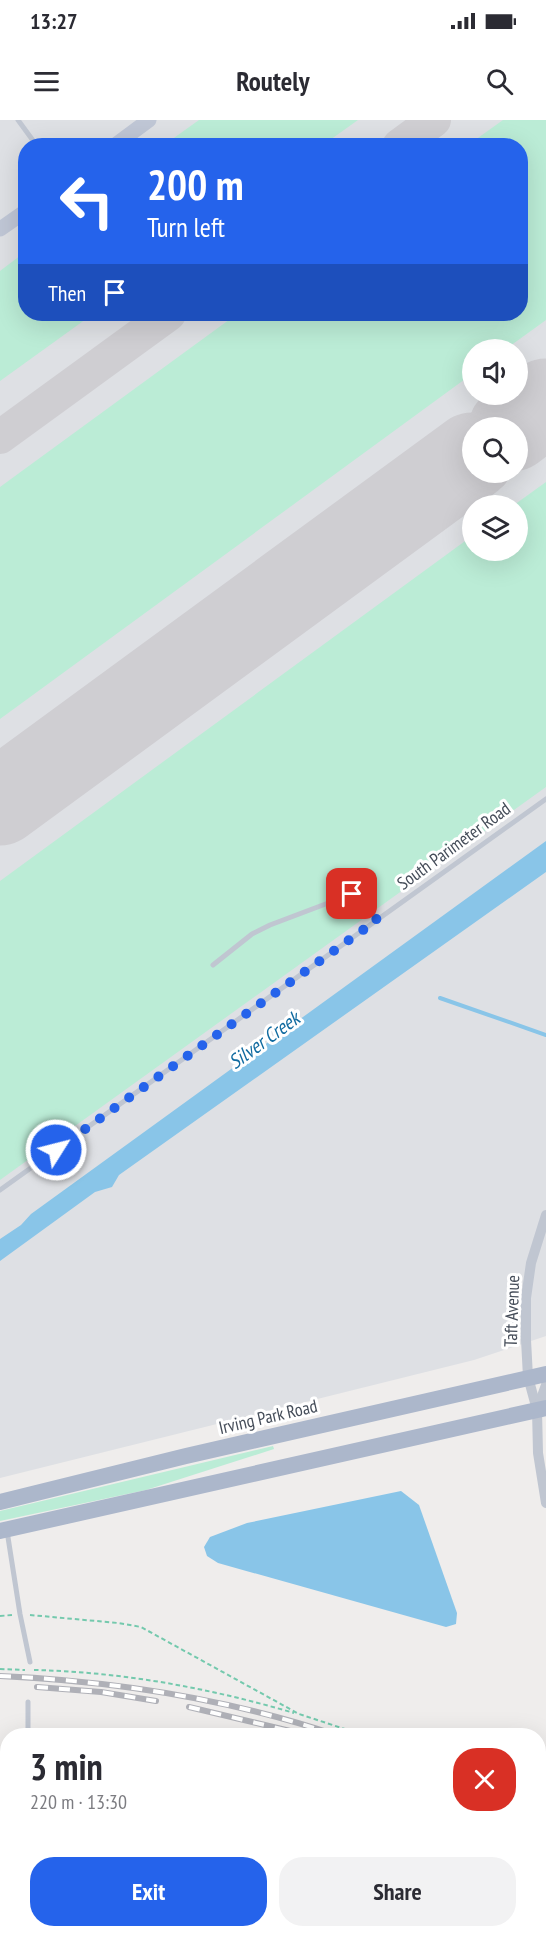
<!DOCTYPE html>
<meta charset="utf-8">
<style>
body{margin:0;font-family:"PT Sans Narrow",sans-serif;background:#f2f2f3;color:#2b2b33;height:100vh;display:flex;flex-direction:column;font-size:22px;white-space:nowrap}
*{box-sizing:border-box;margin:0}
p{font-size:20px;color:#7c7c81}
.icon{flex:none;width:33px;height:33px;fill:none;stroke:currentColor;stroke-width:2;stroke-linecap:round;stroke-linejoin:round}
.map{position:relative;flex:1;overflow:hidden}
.drawer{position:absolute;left:0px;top:1608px;width:546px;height:210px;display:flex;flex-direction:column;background:#fff;border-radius:24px 24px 0 0;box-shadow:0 6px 24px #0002}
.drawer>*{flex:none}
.top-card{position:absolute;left:18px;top:18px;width:510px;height:183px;border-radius:24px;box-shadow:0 6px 24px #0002;background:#2563eb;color:#fff;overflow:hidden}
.buttons{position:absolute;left:462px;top:219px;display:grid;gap:12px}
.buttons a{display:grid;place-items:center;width:66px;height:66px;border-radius:50%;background:#fff;box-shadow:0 6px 24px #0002;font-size:30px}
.pin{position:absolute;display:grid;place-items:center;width:51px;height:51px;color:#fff;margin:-26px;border-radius:12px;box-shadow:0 3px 9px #0006}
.me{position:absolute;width:66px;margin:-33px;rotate:54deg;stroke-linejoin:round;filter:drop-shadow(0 0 4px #0008)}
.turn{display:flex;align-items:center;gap:21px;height:126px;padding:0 30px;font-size:27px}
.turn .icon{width:78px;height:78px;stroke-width:2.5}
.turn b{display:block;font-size:42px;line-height:51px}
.then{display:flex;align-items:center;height:57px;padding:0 30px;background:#0003;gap:12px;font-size:22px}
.round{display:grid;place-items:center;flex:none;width:63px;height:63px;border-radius:24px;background:#f2f2f3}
.head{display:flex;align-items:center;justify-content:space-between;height:102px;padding:0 30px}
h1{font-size:36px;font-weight:600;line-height:45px}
.button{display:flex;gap:12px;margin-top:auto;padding:12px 30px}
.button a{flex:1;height:69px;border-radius:24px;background:#2563eb;color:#fff;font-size:24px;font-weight:600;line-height:69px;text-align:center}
.button a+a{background:#f2f2f3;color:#2b2b33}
.status{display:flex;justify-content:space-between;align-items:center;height:42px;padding:0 30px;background:#fff;direction:ltr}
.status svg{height:16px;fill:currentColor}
header{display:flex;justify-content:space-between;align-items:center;height:78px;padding:0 30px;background:#fff;font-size:27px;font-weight:600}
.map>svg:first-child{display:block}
.airport{fill:#dee0e4;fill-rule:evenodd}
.green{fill:#bbecd6}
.water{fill:#89c5e8}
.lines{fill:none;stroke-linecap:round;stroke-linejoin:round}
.stream{stroke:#89c5e8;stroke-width:4}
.taxiway{stroke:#cfced2;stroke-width:34}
.runway{stroke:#cfced2;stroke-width:87}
.path{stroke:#74c9ad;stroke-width:2;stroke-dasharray:4.5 3;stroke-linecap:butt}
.lane{stroke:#c0c6d1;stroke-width:5}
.street{stroke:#c0c6d1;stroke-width:10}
.secondary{stroke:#bfc6d5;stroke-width:15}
.primary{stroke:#acb7cb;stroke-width:16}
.rail-casing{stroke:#afb0b7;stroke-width:6}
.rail{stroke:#fff;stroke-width:4;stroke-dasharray:11;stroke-linecap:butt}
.route{stroke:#2563eb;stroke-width:10;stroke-dasharray:0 18}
.labels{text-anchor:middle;stroke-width:6;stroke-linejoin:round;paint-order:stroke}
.street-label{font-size:18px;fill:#454d59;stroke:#fff}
.water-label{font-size:20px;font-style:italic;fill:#116ba0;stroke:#fff}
</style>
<div class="status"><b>13:27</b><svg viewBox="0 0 49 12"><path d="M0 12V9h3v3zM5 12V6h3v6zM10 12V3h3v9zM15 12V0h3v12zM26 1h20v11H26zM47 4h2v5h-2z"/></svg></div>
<header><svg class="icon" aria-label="menu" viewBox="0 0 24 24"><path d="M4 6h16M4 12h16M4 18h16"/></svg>Routely<svg class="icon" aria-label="search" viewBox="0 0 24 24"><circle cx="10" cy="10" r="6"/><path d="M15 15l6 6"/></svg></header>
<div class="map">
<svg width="546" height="1818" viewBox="0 0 546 1818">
<rect width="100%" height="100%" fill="#efedec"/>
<path class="airport" d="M0,0H546V1216L474,1240L0,1358ZM26,26H520V194H26ZM472,230H518V274H472ZM472,308H518V352H472ZM472,386H518V430H472Z"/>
<g class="green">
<polygon points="199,0 358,0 323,25 164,25"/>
<polygon points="503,0 546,0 546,200 506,229 472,230 472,254 0,599 0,367 237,194 520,194 520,26 468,25"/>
<polygon points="25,132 26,194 93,194 0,261 0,151"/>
<polygon points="546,362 546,667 0,1060 0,761 472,416 472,430 518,430 518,386 514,385"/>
<polygon points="273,1326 274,1329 146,1370 0,1401 0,1391"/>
</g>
<g class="water">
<polygon points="546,721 546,752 119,1055 112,1067 95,1072 0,1141 0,1119 21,1105 31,1094"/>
<polygon points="401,1371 419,1385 457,1493 456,1504 446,1507 218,1443 207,1436 204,1427 210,1417 247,1403"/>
</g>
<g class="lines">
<polyline class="stream" points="440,878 546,915"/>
<g class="taxiway">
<polyline points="399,26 434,0"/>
<polyline points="0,317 169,194"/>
</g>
<g class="runway">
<polyline points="512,308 546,282"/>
<polyline points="0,682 472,336"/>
</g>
<g class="path">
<polyline points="30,1495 118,1503 141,1507 299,1594 366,1616"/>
<polyline points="0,1496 12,1495"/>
<polyline points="0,1549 25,1550"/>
<path d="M34,1550C123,1552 209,1568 294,1593"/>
</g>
<g class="lane">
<polyline points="18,0 37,26"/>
<polyline points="213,845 252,814 270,805 352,774 362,779 377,799"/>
<polyline points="0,1070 546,679"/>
<polyline points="7,1411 20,1494 30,1542"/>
<polyline points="28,1616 28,1582"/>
<polyline points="8,1672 6,1676 8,1702"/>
<polyline points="538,1677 546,1675"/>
<polyline points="345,1818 349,1810"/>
</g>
<g class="street">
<polyline points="546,1095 531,1143 526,1178 526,1220 528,1257 537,1290 538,1333 546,1383"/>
<polyline points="537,1290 546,1265"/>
</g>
<g class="secondary">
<polyline points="114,26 149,0"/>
<polyline points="0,109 26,91"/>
</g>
<g class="primary">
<polyline points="0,1382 186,1336 546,1254"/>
<polyline points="0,1411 546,1288"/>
</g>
<defs>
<g id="rail">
<path d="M0,1556C114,1561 230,1579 339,1616"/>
<polyline points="37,1567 101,1572 156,1581"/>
<polyline points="189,1587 311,1616"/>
<polyline points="538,1661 546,1659"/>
<polyline points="538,1701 546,1706"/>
<polyline points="13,1818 36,1810"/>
<polyline points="39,1818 62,1810"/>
</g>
</defs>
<use href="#rail" class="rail-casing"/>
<use href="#rail" class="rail"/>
</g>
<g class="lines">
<polyline class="route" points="56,1030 377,800 362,779 352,774"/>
</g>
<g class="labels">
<g class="street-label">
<text transform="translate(454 726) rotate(-36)" y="6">South Parimeter Road</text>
<text transform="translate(512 1191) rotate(-88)" y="6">Taft Avenue</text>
<text transform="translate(268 1297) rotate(-13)" y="6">Irving Park Road</text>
</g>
<g class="water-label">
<text transform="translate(264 920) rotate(-36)" y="7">Silver Creek</text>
</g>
</g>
</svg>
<div class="buttons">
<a><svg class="icon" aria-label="sound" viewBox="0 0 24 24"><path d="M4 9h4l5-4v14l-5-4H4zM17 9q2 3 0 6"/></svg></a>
<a><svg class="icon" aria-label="search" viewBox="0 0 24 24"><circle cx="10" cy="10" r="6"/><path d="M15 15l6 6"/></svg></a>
<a><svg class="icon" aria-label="layers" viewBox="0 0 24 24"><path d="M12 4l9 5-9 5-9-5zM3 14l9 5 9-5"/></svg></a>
</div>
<div class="pin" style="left:352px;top:774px;background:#d93025"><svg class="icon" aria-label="arrive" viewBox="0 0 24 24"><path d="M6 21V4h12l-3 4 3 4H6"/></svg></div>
<svg class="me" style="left:56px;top:1030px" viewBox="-20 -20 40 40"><circle r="17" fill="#2563eb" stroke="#fff" stroke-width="3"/><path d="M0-11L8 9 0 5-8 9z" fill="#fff"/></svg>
<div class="top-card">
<div class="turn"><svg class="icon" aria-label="left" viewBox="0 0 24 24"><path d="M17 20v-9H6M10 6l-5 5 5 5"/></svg><div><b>200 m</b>Turn left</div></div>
<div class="then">Then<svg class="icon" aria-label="arrive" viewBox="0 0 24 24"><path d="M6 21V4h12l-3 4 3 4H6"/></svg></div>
</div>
<section class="drawer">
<div class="head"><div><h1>3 min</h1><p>220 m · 13:30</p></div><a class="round" style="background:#d93025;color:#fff"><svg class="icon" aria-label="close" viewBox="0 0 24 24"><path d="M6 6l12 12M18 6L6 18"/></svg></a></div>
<div class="button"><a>Exit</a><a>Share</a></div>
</section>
</div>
